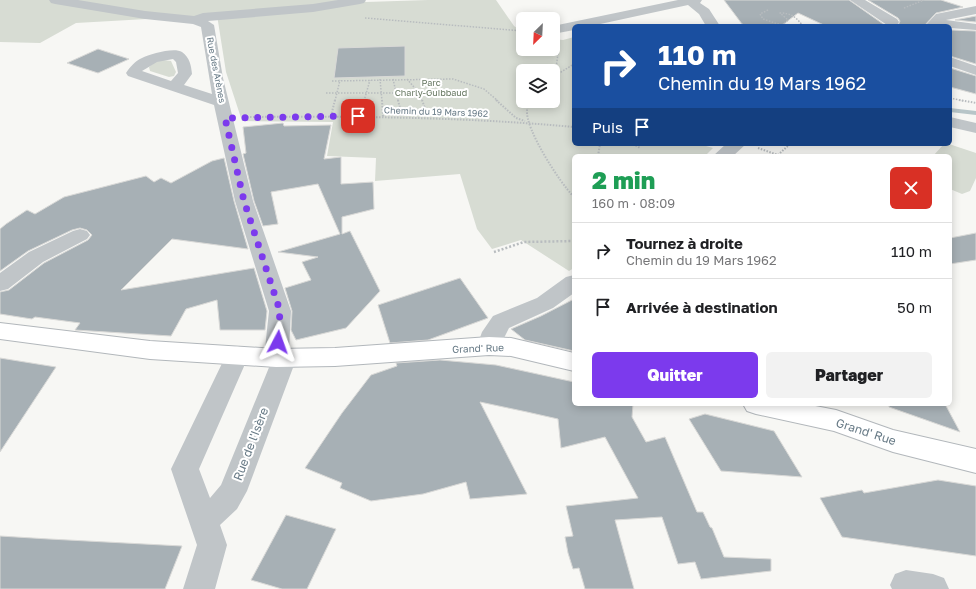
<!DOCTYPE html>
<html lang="fr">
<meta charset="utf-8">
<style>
body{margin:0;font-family:"Golos Text",sans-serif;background:#f2f2f2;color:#202124;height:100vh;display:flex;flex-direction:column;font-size:15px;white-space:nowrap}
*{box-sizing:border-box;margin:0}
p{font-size:13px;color:#757577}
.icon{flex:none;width:22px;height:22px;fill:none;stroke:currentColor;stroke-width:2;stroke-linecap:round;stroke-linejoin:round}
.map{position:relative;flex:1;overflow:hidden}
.sheet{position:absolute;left:572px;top:154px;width:380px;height:252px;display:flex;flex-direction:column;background:#fff;border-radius:6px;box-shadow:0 2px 10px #0003}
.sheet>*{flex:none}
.banner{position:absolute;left:572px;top:24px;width:380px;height:122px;border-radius:6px;box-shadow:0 2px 10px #0003;background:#1a4fa0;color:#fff;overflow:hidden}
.needle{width:26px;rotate:204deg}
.tools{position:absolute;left:516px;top:12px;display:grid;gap:8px}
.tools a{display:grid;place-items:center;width:44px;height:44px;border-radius:6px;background:#fff;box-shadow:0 2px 10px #0003;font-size:20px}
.pin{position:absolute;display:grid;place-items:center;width:34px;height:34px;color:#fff;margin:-17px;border-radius:8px;box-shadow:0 2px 6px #0006}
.me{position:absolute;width:44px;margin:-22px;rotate:4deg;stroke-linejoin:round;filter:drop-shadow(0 0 3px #0008)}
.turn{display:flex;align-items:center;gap:14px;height:84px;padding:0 20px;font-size:18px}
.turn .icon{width:52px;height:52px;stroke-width:2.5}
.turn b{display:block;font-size:28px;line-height:34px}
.then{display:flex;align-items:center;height:38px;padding:0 20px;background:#0003;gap:8px;font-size:15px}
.round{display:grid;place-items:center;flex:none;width:42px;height:42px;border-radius:6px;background:#f2f2f2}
.head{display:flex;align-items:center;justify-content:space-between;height:68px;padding:0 20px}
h1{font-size:24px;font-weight:800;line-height:30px;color:#1e9e55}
.button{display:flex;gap:8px;margin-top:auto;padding:8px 20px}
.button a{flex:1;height:46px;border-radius:6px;background:#7c3aed;color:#fff;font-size:16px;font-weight:800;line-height:46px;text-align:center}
.button a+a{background:#f2f2f2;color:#202124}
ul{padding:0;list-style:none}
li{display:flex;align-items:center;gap:12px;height:56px;padding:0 20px;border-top:1px solid #e0e0e0}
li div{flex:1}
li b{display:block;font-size:15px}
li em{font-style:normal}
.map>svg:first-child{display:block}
.green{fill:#d7dcd3;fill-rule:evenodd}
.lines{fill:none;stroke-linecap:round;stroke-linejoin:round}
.stream{fill:#b7c5c8;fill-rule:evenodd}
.building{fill:#a7b0b5;stroke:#d9d9d7}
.major-casing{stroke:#b2b7bb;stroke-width:2}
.path-far2{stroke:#b8bcbf;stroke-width:1.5;stroke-dasharray:1.5 1.5;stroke-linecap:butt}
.path-far1{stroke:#b8bcbf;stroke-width:2;stroke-dasharray:1.5 1.5;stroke-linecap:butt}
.path{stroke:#b8bcbf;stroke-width:2.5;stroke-dasharray:2 2;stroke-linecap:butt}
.minor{fill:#c0c5c8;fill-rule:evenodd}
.major{fill:#fff;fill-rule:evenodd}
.route{stroke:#7c3aed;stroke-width:7;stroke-dasharray:0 12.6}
.labels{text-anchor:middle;stroke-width:4;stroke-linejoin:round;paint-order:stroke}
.far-street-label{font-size:9px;fill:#667985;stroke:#fff}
.far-park-label{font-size:9px;fill:#667761;stroke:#fff}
.street-label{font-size:10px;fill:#667985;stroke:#fff}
.near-street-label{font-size:12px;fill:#667985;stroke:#fff}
</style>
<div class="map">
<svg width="976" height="589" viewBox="0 0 976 589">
<rect width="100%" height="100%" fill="#f7f7f4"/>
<g class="green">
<path d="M0,0H363L366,2L428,0H496L514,26L523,32V49H553V39L563,40L574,37V144H699L713,148L705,156H574V268L569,271L521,240L492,249L477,229L460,174L375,181L376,158L327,156L333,122L242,121L226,72L217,15L76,23L40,43L0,42ZM523,71H553V101H523Z"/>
<polygon points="163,60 171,61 176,72 174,76 169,77 150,71 149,67 155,62"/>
<polygon points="944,144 949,144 976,153 976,178 970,191 962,194 950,189 950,156 933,156"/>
</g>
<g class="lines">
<polygon class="stream" points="950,108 976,111 976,115 950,112"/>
</g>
<g class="building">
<polygon points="724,0 849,0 886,26 826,26 798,13 781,26 748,26 742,24"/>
<polygon points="868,0 941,0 963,7 936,13 924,26 898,26 900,21 898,18"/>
<polygon points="976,16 976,22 955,20"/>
<polygon points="950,30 976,31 976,64 950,56"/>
<polygon points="405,46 405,76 334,78 338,48"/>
<polygon points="98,49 129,59 98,73 67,63"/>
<polygon points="950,68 976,76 976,94 950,87"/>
<polygon points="283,123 284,126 331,125 324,159 341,157 341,184 373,182 374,209 342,217 342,234 350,231 380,291 346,328 296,340 291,330 292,311 285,288 311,280 302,262 318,257 278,252 340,234 318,184 271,192 278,224 263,226 254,201 243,154 246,153 243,127"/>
<polygon points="224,158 234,201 248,249 172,239 121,290 254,268 267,311 265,330 220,330 217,300 186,309 171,336 75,330 80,323 35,317 32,319 0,314 0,292 9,290 44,263 88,240 92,235 87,230 80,228 72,230 28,251 0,271 0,229 6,224 27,210 35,214 64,197 146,176 154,182 161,178 171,183 212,161"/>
<polygon points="976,233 976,260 950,264 950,238"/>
<polygon points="460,278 488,318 428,340 390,343 378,305"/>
<polygon points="574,299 574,351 525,340 511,329 541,316"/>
<polygon points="0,358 56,367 0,452"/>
<polygon points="440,360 496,365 574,382 574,404 633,404 632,417 646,442 665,437 697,512 703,512 710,527 712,528 724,557 771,559 771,571 701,579 695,562 678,564 662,517 615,520 634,589 585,589 579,568 573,569 568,553 565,537 573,536 566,506 638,498 605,437 561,448 558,419 527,412 480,402 527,494 470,499 466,482 423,494 371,501 340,488 342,483 305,468 342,413 371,375 397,366 396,363"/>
<polygon points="889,404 945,404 960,432 889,407"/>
<polygon points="705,414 774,431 802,477 721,471 689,419"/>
<polygon points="938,480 976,486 976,556 842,537 820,498 862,490 864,493"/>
<polygon points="286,515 336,529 307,589 282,589 251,580"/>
<polygon points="0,536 49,539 182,546 165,589 0,589"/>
</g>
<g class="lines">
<defs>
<g id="major">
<polygon points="0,323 150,341 276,349 335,348 489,337 511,338 574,353 574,371 511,356 489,355 335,366 276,367 150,359 0,339"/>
<polygon points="743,404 805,404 836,410 893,430 976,449 976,473 893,452 834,431 756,414 747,411"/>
</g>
</defs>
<use href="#major" class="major-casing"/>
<g class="path-far2">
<polyline points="904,8 924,0"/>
<polyline points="768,10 760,14 763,19 784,26"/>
<polyline points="365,18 523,31"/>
<path d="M782,25L788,20L780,13C791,13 796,17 802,25L801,26"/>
<polyline points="555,76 559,46"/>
<polyline points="553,77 574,64"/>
<polyline points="380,79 382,101"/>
<polyline points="393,79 398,101"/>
<polyline points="407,79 419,93 422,101"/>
<polyline points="332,81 453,79 484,89 498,101"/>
<polyline points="326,93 419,93"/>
<polyline points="950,98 964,101"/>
<polyline points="335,101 340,80"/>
<polyline points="364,101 370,80"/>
</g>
<g class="path-far1">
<polyline points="382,100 383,117"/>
<polyline points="398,100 402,117"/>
<polyline points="422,100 428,117"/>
<polyline points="496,100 516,118 525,121"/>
<polyline points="959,100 976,103"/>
<path d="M530,101C529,104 527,107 527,110C525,129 560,183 574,197"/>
<polyline points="331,116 335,100"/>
<polyline points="358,116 364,100"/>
<path d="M247,117C356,116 465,117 574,127"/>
<polyline points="633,144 640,148"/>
<polyline points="758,148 778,155 790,144"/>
<polyline points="598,156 600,144"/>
</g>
<polyline class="path" points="494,252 524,242 574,241"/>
<g class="minor">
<path d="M49,0H78L145,11L194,16L203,13L313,4L338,0H366L364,3L360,4L313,12L208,21L214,25L223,78L253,201L291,311L289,349L293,351L297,357L247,491L237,509L220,525L227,545L215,589H183L197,545L171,469L229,349L237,346L245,349L249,355L199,469L210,498L221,485L270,365L267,364L264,358L269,311L235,201L214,105L128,76L126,73C130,67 135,61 142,58C150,54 174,47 182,52C190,58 191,65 192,74L184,85L212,94L201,27L193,24L145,19L55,4L51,3ZM173,59L176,62L178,73L171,81L142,71L157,62Z"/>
<polygon points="678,0 702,0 700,3 709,9 720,26 706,26 699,14 688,5 591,26 574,26 574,30 553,34 553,26"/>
<polygon points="850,0 865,0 897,19 899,22 897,25 887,25"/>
<polygon points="976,6 976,14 946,20 976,24 976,30 950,28 950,26 925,26 936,14"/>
<polygon points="950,57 976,66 976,75 950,66"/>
<polygon points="950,117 976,123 976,133 950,127"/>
<polygon points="726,144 746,144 733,156 713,156"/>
<polygon points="80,229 87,231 90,235 87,239 43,262 8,289 0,291 0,273 29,252 73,231"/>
<polygon points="574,275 574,293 553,308 509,328 497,352 489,355 481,352 477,346 482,332 493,316 537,298 566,277"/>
<polygon points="906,570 933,574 944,578 949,589 892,589 890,585 895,574"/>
</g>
<use href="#major" class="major"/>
</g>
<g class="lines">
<polyline class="route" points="278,342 280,311 244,201 225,118 358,116"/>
</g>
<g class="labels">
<g class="far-street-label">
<text transform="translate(216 70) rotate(79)" y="3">Rue des Arènes</text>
<text transform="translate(436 112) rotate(2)" y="3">Chemin du 19 Mars 1962</text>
</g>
<g class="far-park-label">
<text x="431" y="86">Parc<tspan x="431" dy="10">Charly-Guibbaud</tspan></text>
</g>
<g class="street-label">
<text transform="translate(478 348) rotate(-2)" y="4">Grand' Rue</text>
</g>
<g class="near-street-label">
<text transform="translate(866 432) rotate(18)" y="4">Grand' Rue</text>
<text transform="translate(251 444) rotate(-69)" y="4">Rue de l'Isère</text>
</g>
</g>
</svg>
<div class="tools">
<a><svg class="needle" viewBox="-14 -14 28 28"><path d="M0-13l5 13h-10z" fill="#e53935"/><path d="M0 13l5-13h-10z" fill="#757577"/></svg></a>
<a><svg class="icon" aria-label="layers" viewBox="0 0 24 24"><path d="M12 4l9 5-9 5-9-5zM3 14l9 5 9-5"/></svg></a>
</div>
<div class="pin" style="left:358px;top:116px;background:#d93025"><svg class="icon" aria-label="arrive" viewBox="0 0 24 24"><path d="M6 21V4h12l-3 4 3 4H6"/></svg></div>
<svg class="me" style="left:278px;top:342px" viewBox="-20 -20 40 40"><path d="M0-17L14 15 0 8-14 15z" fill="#7c3aed" stroke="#fff" stroke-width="4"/></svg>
<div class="banner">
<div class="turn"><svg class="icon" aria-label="right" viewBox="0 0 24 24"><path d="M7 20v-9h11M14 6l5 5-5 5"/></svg><div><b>110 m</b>Chemin du 19 Mars 1962</div></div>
<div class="then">Puis<svg class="icon" aria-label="arrive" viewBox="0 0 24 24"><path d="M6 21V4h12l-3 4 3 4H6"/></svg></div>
</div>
<section class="sheet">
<div class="head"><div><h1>2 min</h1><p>160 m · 08:09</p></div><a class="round" style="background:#d93025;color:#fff"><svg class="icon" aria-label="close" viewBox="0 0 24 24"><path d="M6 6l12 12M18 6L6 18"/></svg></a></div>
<ul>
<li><svg class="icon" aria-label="right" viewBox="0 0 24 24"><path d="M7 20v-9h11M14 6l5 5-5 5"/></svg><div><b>Tournez à droite</b><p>Chemin du 19 Mars 1962</p></div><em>110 m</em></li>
<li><svg class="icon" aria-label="arrive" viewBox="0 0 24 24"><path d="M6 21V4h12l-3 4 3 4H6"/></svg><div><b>Arrivée à destination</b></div><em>50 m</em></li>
</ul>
<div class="button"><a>Quitter</a><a>Partager</a></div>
</section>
</div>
